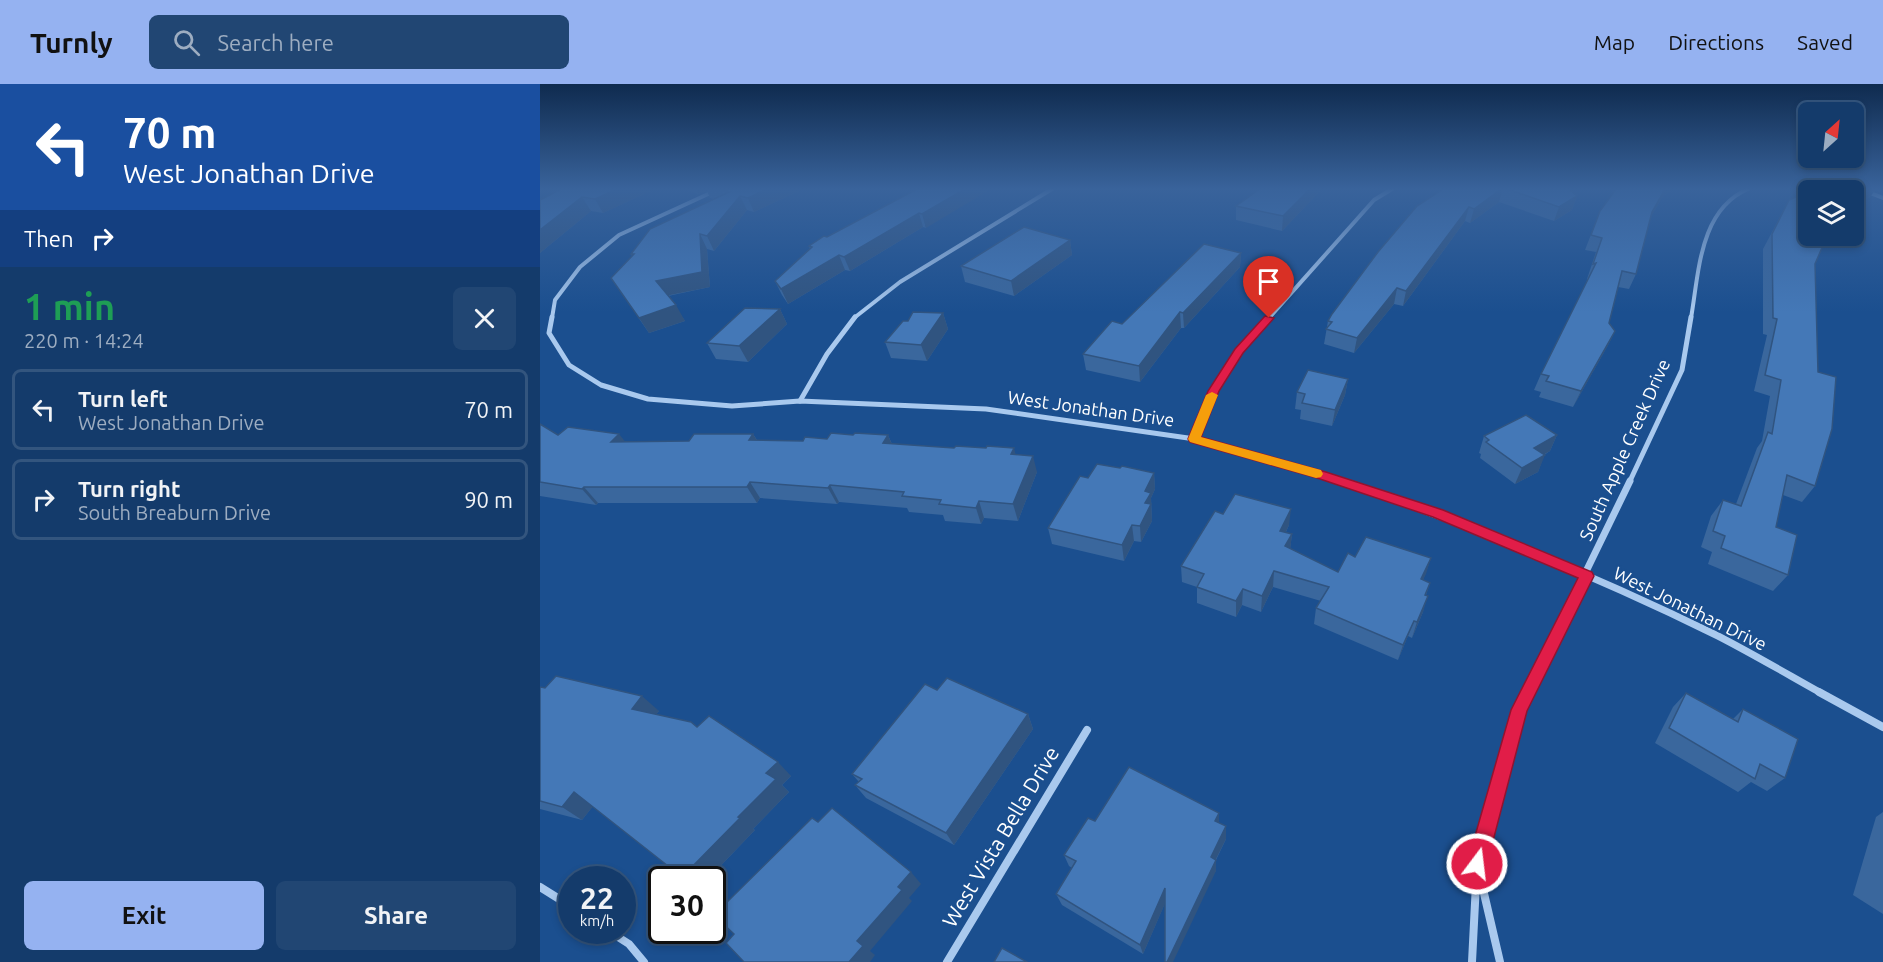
<!DOCTYPE html>
<meta charset="utf-8">
<style>
body{margin:0;font-family:Ubuntu,sans-serif;background:#214673;color:#f1f3f6;height:100vh;display:flex;flex-direction:column;font-size:22px;white-space:nowrap}
*{box-sizing:border-box;margin:0}
p{font-size:20px;color:#9dadc1}
.icon{flex:none;width:33px;height:33px;fill:none;stroke:currentColor;stroke-width:2;stroke-linecap:round;stroke-linejoin:round}
.map{position:relative;flex:1;overflow:hidden}
.drawer{display:flex;flex-direction:column;background:#143b6b;width:540px}
.drawer>*{flex:none}
.hud{background:#1a4fa0;color:#fff;overflow:hidden}
.needle{width:39px;rotate:27deg}
.tools{position:absolute;left:1258px;top:18px;display:grid;gap:12px}
.tools a{display:grid;place-items:center;width:66px;height:66px;border-radius:9px;background:#143b6b;box-shadow:0 3px 9px #0003,0 0 0 2px #33557e;font-size:30px}
.speed{position:absolute;left:18px;top:782px;display:flex;gap:12px;font-size:30px;font-weight:700;text-align:center}
.speed>*{display:grid;place-content:center;width:78px;height:78px;border-radius:50%;background:#143b6b;box-shadow:0 3px 9px #0003,0 0 0 2px #33557e;line-height:1}
.speed small{font-size:15px;font-weight:400}
.speed .limit{border:3px solid #111;border-radius:9px;background:#fff;color:#111}
.pin{position:absolute;display:grid;place-items:center;width:51px;height:51px;color:#fff;margin:-62px -26px;border-radius:50% 50% 50% 0;rotate:-45deg;box-shadow:0 0 6px #0007}
.pin .icon{rotate:45deg}
.me{position:absolute;width:66px;margin:-33px;rotate:15deg;stroke-linejoin:round;filter:drop-shadow(0 0 4px #0008)}
.turn{display:flex;align-items:center;gap:21px;height:126px;padding:0 24px;font-size:27px}
.turn .icon{width:78px;height:78px;stroke-width:2.5}
.turn b{display:block;font-size:42px;line-height:51px}
.then{display:flex;align-items:center;height:57px;padding:0 24px;background:#0003;gap:12px;font-size:22px}
.round{display:grid;place-items:center;flex:none;width:63px;height:63px;border-radius:9px;background:#214673}
.overview{display:flex;align-items:center;justify-content:space-between;height:102px;padding:0 24px}
h1{font-size:36px;font-weight:700;line-height:45px;color:#1e9e55}
.cta{display:flex;gap:12px;margin-top:auto;padding:12px 24px}
.cta a{flex:1;height:69px;border-radius:9px;background:#95b2f1;color:#111;font-size:24px;font-weight:700;line-height:69px;text-align:center}
.cta a+a{background:#214673;color:#f1f3f6}
ul{padding:0;list-style:none}
li{display:flex;align-items:center;gap:18px;height:81px;margin:0 12px 9px;padding:0 12px;border:3px solid #33557e;border-radius:9px}
li div{flex:1}
li b{display:block;font-size:22px}
li em{font-style:normal}
header{display:flex;align-items:center;gap:36px;box-sizing:border-box;height:84px;padding:0 30px;background:#95b2f1;color:#111}
header strong{font-size:28px}
nav{display:flex;gap:33px;margin-inline-start:auto;font-size:21px}
.search{width:420px;height:54px;background:#214673;display:flex;align-items:center;gap:15px;box-sizing:border-box;padding:0 21px;border-radius:9px;color:#9dadc1;font-size:22px}
main{display:flex;flex:1;min-height:0}
.map>svg:first-child{display:block}
.lines{fill:none;stroke-linecap:round;stroke-linejoin:round}
.minor-far3{stroke:#a9c9ee;stroke-width:4}
.minor-far2{stroke:#a9c9ee;stroke-width:5}
.minor-far1{stroke:#a9c9ee;stroke-width:7}
.minor{stroke:#a9c9ee;stroke-width:8}
.wall{fill:#3a679d}
.shaded-wall{fill:#305480}
.building{fill:#4478b7;stroke:#305480;stroke-width:1.5}
.route{fill:#e11d48;stroke:#92132f;stroke-width:1.5}
.slow{fill:#f59e0b}
.labels{text-anchor:middle;stroke-width:4.5;stroke-linejoin:round;paint-order:stroke}
.street-label{font-size:18px;fill:#fff;stroke:#1b4f8f}
.near-street-label{font-size:21px;fill:#fff;stroke:#1b4f8f}
</style>
<header>
<strong>Turnly</strong>
<div class="search"><svg class="icon" aria-label="search" viewBox="0 0 24 24"><circle cx="10" cy="10" r="6"/><path d="M15 15l6 6"/></svg>Search here</div>
<nav><a>Map</a><a>Directions</a><a>Saved</a></nav>
</header>
<main>
<section class="drawer">
<div class="hud">
<div class="turn"><svg class="icon" aria-label="left" viewBox="0 0 24 24"><path d="M17 20v-9H6M10 6l-5 5 5 5"/></svg><div><b>70 m</b>West Jonathan Drive</div></div>
<div class="then">Then<svg class="icon" aria-label="right" viewBox="0 0 24 24"><path d="M7 20v-9h11M14 6l5 5-5 5"/></svg></div>
</div>
<div class="overview"><div><h1>1 min</h1><p>220 m · 14:24</p></div><a class="round"><svg class="icon" aria-label="close" viewBox="0 0 24 24"><path d="M6 6l12 12M18 6L6 18"/></svg></a></div>
<ul>
<li><svg class="icon" aria-label="left" viewBox="0 0 24 24"><path d="M17 20v-9H6M10 6l-5 5 5 5"/></svg><div><b>Turn left</b><p>West Jonathan Drive</p></div><em>70 m</em></li>
<li><svg class="icon" aria-label="right" viewBox="0 0 24 24"><path d="M7 20v-9h11M14 6l5 5-5 5"/></svg><div><b>Turn right</b><p>South Breaburn Drive</p></div><em>90 m</em></li>
</ul>
<div class="cta"><a>Exit</a><a>Share</a></div>
</section>
<div class="map">
<svg width="1343" height="878" viewBox="0 0 1343 878">
<rect width="100%" height="100%" fill="#1b4f8f"/>
<g class="lines">
<g class="minor-far3">
<polyline points="1320,105 1343,114"/>
<polyline points="12,234 15,216 40,183 79,151 179,105"/>
<polyline points="314,234 360,198 512,105"/>
<polyline points="729,234 834,116 852,105"/>
<path d="M1151,234C1159,189 1159,126 1208,105"/>
</g>
<g class="minor-far2">
<polyline points="12,233 9,249 29,281 61,301 108,315 192,322 260,317 446,325 655,355 804,399"/>
<polyline points="260,317 287,270 315,233"/>
<polyline points="655,355 674,307 699,268 730,233"/>
<polyline points="1089,399 1142,286 1151,233"/>
</g>
<g class="minor-far1">
<path d="M800,397C929,440 1056,492 1178,552C1213,570 1247,590 1281,609"/>
<polyline points="987,609 1090,397"/>
</g>
<g class="minor">
<polyline points="1279,608 1343,643"/>
<polyline points="939,788 960,878"/>
<polyline points="0,803 32,823"/>
<polyline points="67,846 89,860 104,878"/>
<polyline points="407,878 547,646"/>
<polyline points="932,878 937,780 979,626 988,608"/>
</g>
</g>
<g class="wall">
<polygon points="22,105 115,105 63,129 51,127 0,169 0,116"/>
<polygon points="145,105 263,105 214,128 207,126 174,167 167,165 170,203 128,212 145,237 109,249 71,194 92,172 91,170 174,115 170,114 167,107 158,110"/>
<polygon points="377,105 386,144 383,143 310,187 305,186 248,220 242,211 235,197 270,165 269,162"/>
<polygon points="782,105 742,147 696,136 696,122"/>
<polygon points="903,105 1029,105 1037,112 1032,126 1014,137 959,118 930,139 925,137 863,222 854,220 814,269 784,260 788,237"/>
<polygon points="1076,105 1134,105 1123,112 1110,134 1096,190 1089,205 1078,203 1069,239 1075,247 1067,263 1033,323 999,313 1001,308 994,306 1001,290 1049,195 1047,195 1056,168 1045,166 1060,127"/>
<polygon points="1267,105 1343,105 1340,108 1335,106 1330,113 1314,122 1314,106 1269,106 1269,152 1275,180 1275,402 1262,418 1243,411 1236,443 1248,491 1233,507 1168,480 1172,468 1161,463 1171,432 1183,416 1196,420 1217,364 1222,357 1230,312 1214,307 1227,251 1223,250 1223,165 1249,116 1267,108"/>
<polygon points="530,156 532,171 474,212 425,198 421,182"/>
<polygon points="701,169 700,183 644,244 641,244 600,298 546,286 543,270 582,240"/>
<polygon points="240,225 247,240 208,278 176,275 167,259"/>
<polygon points="403,229 408,245 387,277 351,274 345,258 368,237"/>
<polygon points="808,295 805,311 792,342 760,335 761,326 755,325 757,308"/>
<polygon points="0,340 18,351 85,357 149,357 213,350 217,356 263,357 287,355 313,351 348,351 352,360 476,371 497,388 478,437 444,434 441,440 405,437 403,431 369,428 367,424 299,418 297,420 220,414 217,419 58,419 56,421 0,412"/>
<polygon points="1017,351 1010,367 1004,371 998,388 975,400 940,374 941,370 939,369 944,352"/>
<polygon points="580,384 614,389 615,405 611,414 612,437 601,458 594,457 584,477 512,460 508,444 548,394"/>
<polygon points="683,430 749,441 746,448 752,450 750,465 798,488 815,473 891,474 883,496 890,499 886,511 883,528 872,554 868,552 858,576 774,540 776,524 781,517 733,503 721,528 702,521 696,533 657,519 657,503 642,498 641,482"/>
<polygon points="0,604 119,627 116,630 157,643 251,692 242,701 249,708 213,745 215,746 168,795 146,795 53,722 42,736 0,725"/>
<polygon points="397,606 488,630 493,645 414,761 326,714 315,701 319,698 312,690"/>
<polygon points="1146,609 1193,635 1203,625 1245,694 1227,707 1211,698 1198,708 1115,659 1133,623"/>
<polygon points="1343,728 1343,830 1313,811 1336,733"/>
<polygon points="679,729 679,739 686,755 676,776 676,787 625,819 603,870 522,821 516,810 532,784 529,782 524,771 555,737"/>
</g>
<g class="shaded-wall">
<polygon points="77,105 115,105 63,129 55,115"/>
<polygon points="156,105 166,105 167,107 158,110"/>
<polygon points="227,105 263,105 214,128 208,114"/>
<polygon points="425,105 451,105 386,144 382,130"/>
<polygon points="770,105 782,105 742,147 743,132"/>
<polygon points="961,105 963,105 959,118 930,139 934,125"/>
<polygon points="1125,105 1134,105 1123,112 1105,143 1112,128"/>
<polygon points="1329,105 1336,105 1330,113 1314,122 1314,113"/>
<polygon points="200,112 207,126 174,167 167,152"/>
<polygon points="1037,112 1032,126 1014,137 1019,123"/>
<polygon points="42,113 51,127 0,169 0,146"/>
<polygon points="929,123 925,137 863,222 866,207"/>
<polygon points="379,129 383,143 310,187 304,173"/>
<polygon points="160,150 167,165 170,203 125,212 116,197"/>
<polygon points="530,156 532,171 474,212 471,197"/>
<polygon points="701,169 700,183 644,244 643,229"/>
<polygon points="299,171 305,186 248,220 241,205"/>
<polygon points="857,204 854,220 814,269 817,254"/>
<polygon points="136,221 145,237 109,249 99,234"/>
<polygon points="240,225 247,240 208,278 199,262"/>
<polygon points="640,228 641,244 600,298 599,282"/>
<polygon points="403,229 408,245 387,277 381,261"/>
<polygon points="1075,247 1067,263 1033,323 1041,307"/>
<polygon points="808,295 805,311 792,342 795,326"/>
<polygon points="79,350 92,366 71,358"/>
<polygon points="213,350 223,366 209,356"/>
<polygon points="348,351 355,368 343,359"/>
<polygon points="1017,351 1010,367 987,380 994,364"/>
<polygon points="474,364 478,380 471,370"/>
<polygon points="1005,371 998,388 975,400 982,384"/>
<polygon points="493,372 497,388 478,437 473,420"/>
<polygon points="614,389 615,405 611,414 612,437 601,458 600,442 605,407"/>
<polygon points="210,398 220,414 217,419 207,403"/>
<polygon points="290,401 299,418 297,420 288,404"/>
<polygon points="44,403 58,419 56,421 42,405"/>
<polygon points="439,417 444,434 441,440 436,424"/>
<polygon points="751,425 749,441 739,463 740,447"/>
<polygon points="592,441 594,457 584,477 582,461"/>
<polygon points="752,450 750,467 745,462"/>
<polygon points="891,474 886,490 876,511 881,495"/>
<polygon points="734,487 733,503 721,528 722,512"/>
<polygon points="703,505 702,521 696,533 696,517"/>
<polygon points="888,512 883,528 872,554 877,538"/>
<polygon points="874,537 868,552 858,576 863,561"/>
<polygon points="102,612 119,627 109,639 92,625"/>
<polygon points="488,630 493,645 414,761 406,749"/>
<polygon points="238,678 251,692 242,701 249,708 213,745 215,746 168,795 146,795 142,793 198,733 226,689"/>
<polygon points="34,708 54,721 42,736 22,723"/>
<polygon points="679,729 679,741 675,737"/>
<polygon points="686,742 686,755 671,785 671,773"/>
<polygon points="676,776 676,787 633,878 627,878"/>
<polygon points="371,788 381,800 369,814 372,817 330,867 335,871 330,878 309,878 317,857 358,803"/>
<polygon points="625,804 627,815 603,870 600,861"/>
</g>
<g class="building">
<polygon points="21,105 77,105 55,115 42,113 0,146 0,116"/>
<polygon points="181,105 227,105 208,114 200,112 167,152 160,150 162,188 116,197 136,221 99,234 71,194 94,170 91,170 110,145 189,108"/>
<polygon points="377,105 425,105 382,130 379,129 304,173 299,171 241,205 235,197 272,163 269,162 284,152 287,153"/>
<polygon points="720,105 770,105 743,132 696,122"/>
<polygon points="903,105 961,105 934,125 929,123 866,207 857,204 817,254 786,245 792,238 788,237 792,230 838,168 877,122"/>
<polygon points="967,105 1029,105 1037,112 1019,123"/>
<polygon points="1076,105 1125,105 1112,128 1096,190 1082,187 1069,239 1075,247 1041,307 1006,297 1009,292 1001,290 1056,179 1053,180 1062,154 1051,151 1060,127"/>
<polygon points="1273,105 1329,105 1314,113 1314,106 1270,106"/>
<polygon points="1269,107 1269,152 1287,152 1275,180 1278,288 1296,293 1292,345 1275,402 1247,391 1236,443 1257,451 1248,491 1181,464 1185,452 1173,447 1183,416 1201,422 1228,348 1232,350 1241,296 1225,291 1237,235 1233,234 1232,150 1249,116"/>
<polygon points="484,143 530,156 471,197 421,182"/>
<polygon points="664,160 701,169 643,229 640,228 599,282 543,270 572,237 582,240"/>
<polygon points="205,224 240,225 199,262 167,259"/>
<polygon points="373,228 403,229 381,261 345,258 363,237 368,237"/>
<polygon points="768,286 808,295 795,326 762,319 765,310 757,308"/>
<polygon points="986,331 1017,351 994,364 1005,371 982,384 946,358 949,356 944,352"/>
<polygon points="0,340 18,351 28,343 79,350 71,358 149,357 154,350 213,350 209,356 263,357 265,353 287,355 291,349 313,351 315,349 348,351 343,359 414,364 416,362 446,364 447,362 474,364 471,370 493,372 473,420 439,417 436,424 399,420 401,416 362,412 364,408 290,401 288,404 210,398 207,403 44,403 42,405 0,398"/>
<polygon points="557,380 580,384 582,382 614,389 605,407 611,409 605,419 611,420 600,442 592,441 582,461 508,444 540,392 548,394"/>
<polygon points="695,410 751,425 740,447 752,450 745,462 798,488 808,469 815,473 826,453 891,474 881,495 890,499 885,511 888,512 877,538 874,537 863,561 776,524 789,503 734,487 722,512 703,505 696,517 657,503 664,490 641,482 675,427 683,430"/>
<polygon points="16,592 102,612 92,625 151,638 157,643 169,632 238,678 226,689 236,695 198,733 200,734 142,793 34,708 22,723 0,717 0,604 1,603 5,604"/>
<polygon points="407,594 488,630 406,749 315,701 322,695 312,690 385,600 397,606"/>
<polygon points="1146,609 1198,638 1203,625 1258,655 1245,694 1220,680 1215,695 1129,644"/>
<polygon points="589,683 679,729 675,737 686,742 671,773 676,776 627,878 625,878 625,804 600,861 516,810 536,777 524,771 548,734 555,737"/>
<polygon points="292,724 371,788 358,803 362,806 317,857 323,862 309,878 204,878 186,859 194,850 176,833 184,825 183,822 272,734 278,738"/>
<polygon points="462,864 487,878 454,878"/>
</g>
<linearGradient id="sky" x2="0" y2="1"><stop stop-color="#0f2b4f"/><stop offset="0.46" stop-color="#39639b"/><stop offset="1" stop-color="#39639b" stop-opacity="0"/></linearGradient>
<rect width="1343" height="228" fill="url(#sky)"/>
<polygon class="route" points="725,232 734,234 703,269 679,307 661,353 786,388 903,426 1052,488 1054,492 987,627 947,780 944,787 937,789 930,787 927,780 971,626 1038,494 893,433 777,394 650,358 648,355 668,307 695,265"/>
<polygon class="slow" points="672,308 678,311 661,353 781,386 783,390 781,393 776,394 650,358 648,355 666,311"/>
<g class="labels">
<g class="street-label">
<text transform="translate(551 325) rotate(8)" y="6">West Jonathan Drive</text>
<text transform="translate(1085 366) rotate(-66)" y="6">South Apple Creek Drive</text>
<text transform="translate(1150 525) rotate(26)" y="6">West Jonathan Drive</text>
</g>
<g class="near-street-label">
<text transform="translate(461 753) rotate(-59)" y="7">West Vista Bella Drive</text>
</g>
</g>
</svg>
<div class="tools">
<a><svg class="needle" viewBox="-14 -14 28 28"><path d="M0-13l5 13h-10z" fill="#e53935"/><path d="M0 13l5-13h-10z" fill="#9dadc1"/></svg></a>
<a><svg class="icon" aria-label="layers" viewBox="0 0 24 24"><path d="M12 4l9 5-9 5-9-5zM3 14l9 5 9-5"/></svg></a>
</div>
<div class="speed"><div>22<small>km/h</small></div><div class="limit">30</div></div>
<div class="pin" style="left:729px;top:234px;background:#d93025"><svg class="icon" aria-label="arrive" viewBox="0 0 24 24"><path d="M6 21V4h12l-3 4 3 4H6"/></svg></div>
<svg class="me" style="left:937px;top:780px" viewBox="-20 -20 40 40"><circle r="17" fill="#e11d48" stroke="#fff" stroke-width="3"/><path d="M0-11L8 9 0 5-8 9z" fill="#fff"/></svg>
</div>
</main>
